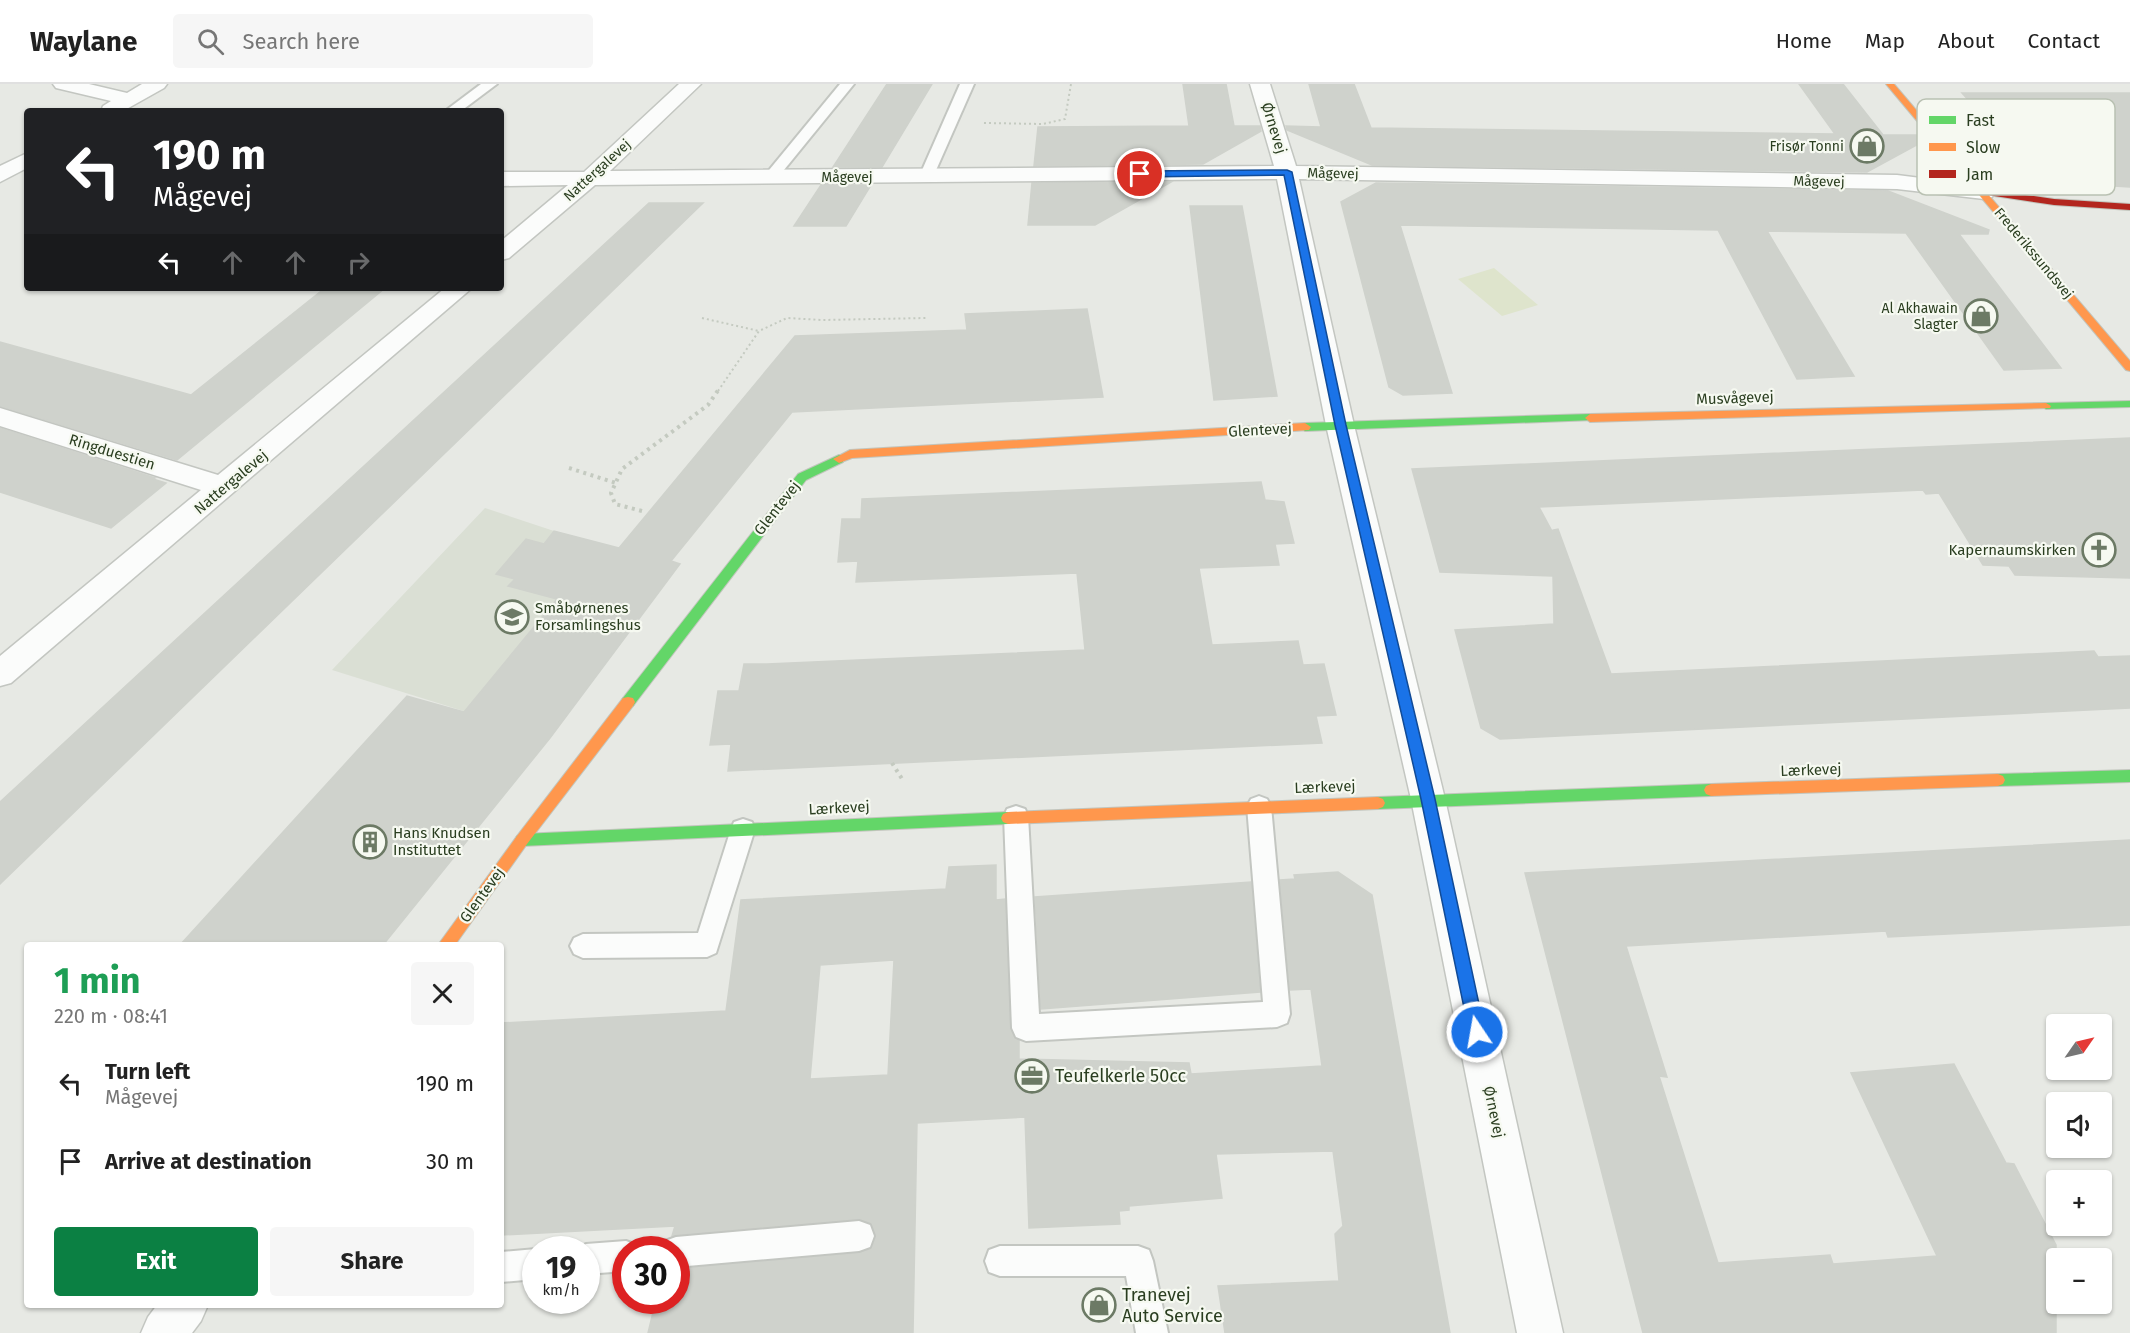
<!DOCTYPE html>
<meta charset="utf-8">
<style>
body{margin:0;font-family:"Fira Sans",sans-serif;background:#f6f6f6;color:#222;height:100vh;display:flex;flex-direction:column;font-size:22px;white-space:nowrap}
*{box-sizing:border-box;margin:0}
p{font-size:20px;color:#767676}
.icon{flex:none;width:33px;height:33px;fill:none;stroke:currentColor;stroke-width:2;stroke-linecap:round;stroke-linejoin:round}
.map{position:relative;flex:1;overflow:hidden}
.details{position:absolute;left:24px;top:858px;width:480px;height:366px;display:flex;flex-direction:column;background:#fff;border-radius:6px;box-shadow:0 2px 4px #0004}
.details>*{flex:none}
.hud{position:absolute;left:24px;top:24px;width:480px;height:183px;border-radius:6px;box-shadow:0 2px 4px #0004;background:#202124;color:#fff;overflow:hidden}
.needle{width:39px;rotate:56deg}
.controls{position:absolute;left:2046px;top:930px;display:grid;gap:12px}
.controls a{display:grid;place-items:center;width:66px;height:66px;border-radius:6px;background:#fff;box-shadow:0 2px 4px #0004;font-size:30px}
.speed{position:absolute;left:522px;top:1152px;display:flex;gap:12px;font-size:30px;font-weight:700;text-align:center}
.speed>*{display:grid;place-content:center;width:78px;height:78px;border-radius:50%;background:#fff;box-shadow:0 2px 4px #0004;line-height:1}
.speed small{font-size:15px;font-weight:400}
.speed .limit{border:9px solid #d22;background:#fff;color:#111}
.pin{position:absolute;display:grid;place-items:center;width:51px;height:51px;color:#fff;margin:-26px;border:3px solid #fff;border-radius:50%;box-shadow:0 2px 6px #0007}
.me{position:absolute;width:66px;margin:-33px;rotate:348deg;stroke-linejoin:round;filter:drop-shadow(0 0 4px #0008)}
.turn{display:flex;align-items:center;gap:21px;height:126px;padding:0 30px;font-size:27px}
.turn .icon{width:78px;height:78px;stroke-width:2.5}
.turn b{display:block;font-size:42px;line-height:51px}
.lanes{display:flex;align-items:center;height:57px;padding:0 30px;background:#0003;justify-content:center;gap:30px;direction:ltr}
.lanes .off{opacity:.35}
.round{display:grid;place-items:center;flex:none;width:63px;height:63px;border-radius:6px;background:#f6f6f6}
.headline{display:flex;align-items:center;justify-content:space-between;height:102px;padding:0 30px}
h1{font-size:36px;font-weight:700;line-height:45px;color:#1e9e55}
.cta{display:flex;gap:12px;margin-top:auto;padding:12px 30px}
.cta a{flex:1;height:69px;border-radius:6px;background:#0b8043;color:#fff;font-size:24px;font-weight:700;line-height:69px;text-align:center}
.cta a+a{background:#f6f6f6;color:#222}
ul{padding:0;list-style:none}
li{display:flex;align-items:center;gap:18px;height:78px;padding:0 30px}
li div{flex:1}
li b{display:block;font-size:22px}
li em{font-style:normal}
header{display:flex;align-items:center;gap:36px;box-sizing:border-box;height:84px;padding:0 30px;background:#fff;border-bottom:2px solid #e0e0e0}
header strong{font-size:28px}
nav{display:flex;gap:33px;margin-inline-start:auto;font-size:21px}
.search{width:420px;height:54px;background:#f6f6f6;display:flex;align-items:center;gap:15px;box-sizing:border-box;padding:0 21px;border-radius:6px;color:#767676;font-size:22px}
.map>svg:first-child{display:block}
.built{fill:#dadfd4}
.green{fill:#dee4cc}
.building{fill:#cfd2cc;stroke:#cfd2cc;stroke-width:1.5;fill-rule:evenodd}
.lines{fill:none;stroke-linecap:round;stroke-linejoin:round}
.lane-casing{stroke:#c3c6c1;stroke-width:4}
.street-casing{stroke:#c3c6c1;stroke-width:3}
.fast-casing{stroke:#c2c5bd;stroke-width:2}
.slow-casing{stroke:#c2c5bd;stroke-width:2}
.jam-casing{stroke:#c2c5bd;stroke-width:2}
.path-far1{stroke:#c4cac0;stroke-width:2;stroke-dasharray:2 3;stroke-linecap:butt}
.path{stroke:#c4cac0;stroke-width:4;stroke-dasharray:3 4.5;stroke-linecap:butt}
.lane{fill:#fbfcfb;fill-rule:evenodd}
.street{fill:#fbfcfb;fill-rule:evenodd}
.fast{fill:#63d668;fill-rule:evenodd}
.slow{fill:#ff974d;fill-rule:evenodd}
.jam{fill:#b3261e;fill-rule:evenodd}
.route{fill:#1a73e8;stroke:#114b97;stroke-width:1.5}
.labels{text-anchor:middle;stroke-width:4.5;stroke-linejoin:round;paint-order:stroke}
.far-poi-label{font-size:14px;fill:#2a3e20;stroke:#f6f9f1;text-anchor:end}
.far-street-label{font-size:14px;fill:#2a3e20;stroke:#f6f9f1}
.street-label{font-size:15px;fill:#2a3e20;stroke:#f6f9f1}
.poi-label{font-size:15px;fill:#2a3e20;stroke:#f6f9f1;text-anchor:start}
.near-poi-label{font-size:18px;fill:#2a3e20;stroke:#f6f9f1;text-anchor:start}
.key{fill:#f6f9f1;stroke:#b9c1b2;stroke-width:1.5}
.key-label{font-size:16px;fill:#2a3e20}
</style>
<header>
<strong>Waylane</strong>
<div class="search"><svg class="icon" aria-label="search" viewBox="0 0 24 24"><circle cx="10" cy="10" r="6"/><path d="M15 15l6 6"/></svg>Search here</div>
<nav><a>Home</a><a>Map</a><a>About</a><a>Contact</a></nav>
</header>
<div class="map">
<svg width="2130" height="1249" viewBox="0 0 2130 1249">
<rect width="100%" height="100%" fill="#e7e9e4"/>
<polygon class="built" points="485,424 554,447 680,480 550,654 332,586"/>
<polygon class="green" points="1494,184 1538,221 1502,232 1458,195"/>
<g class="building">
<polygon points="887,0 932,0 882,83 833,83"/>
<polygon points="1183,0 1226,0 1234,42 1260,42 1261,47 1203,80 1034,82 1038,43 1189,42"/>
<polygon points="1309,0 1354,0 1371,44 1835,50 1799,0 1843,0 1883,51 1920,51 1924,57 1867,88 1372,81 1287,46 1286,42 1321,43"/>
<polygon points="1962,9 2130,9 2130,103 2049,98 2037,93"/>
<polygon points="1171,98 1095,141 1028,141 1032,99"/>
<polygon points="1376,99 1888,107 1989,146 1988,150 1959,150 2061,284 2004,286 1906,149 1767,147 1854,292 1797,295 1718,146 1400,141 1452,309 1403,311 1389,303 1341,118"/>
<polygon points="821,101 871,101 846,142 794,142"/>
<polygon points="649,119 703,119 0,800 0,718"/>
<polygon points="1190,122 1242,122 1277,312 1214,316"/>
<polygon points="325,204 385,204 177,376 0,322 0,258 191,311"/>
<polygon points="1087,225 1103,313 792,328 671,477 680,480 550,654 383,861 180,861 407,612 464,628 557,515 508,502 515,495 496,490 526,455 544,460 554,447 619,464 795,252 967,246 965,230"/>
<polygon points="0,344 155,394 153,395 166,399 111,444 0,408"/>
<polygon points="2130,354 2130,494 2015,491 2009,482 1983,481 1939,409 1926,410 1923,406 1539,423 1553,449 1553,446 1558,445 1611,590 2094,567 2098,573 2130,572 2130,624 1500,655 1481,644 1455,546 1554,540 1553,492 1440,488 1412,385"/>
<polygon points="1261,398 1265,416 1284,418 1294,459 1275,460 1279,481 1199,484 1212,561 1298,557 1303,581 1324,580 1336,631 1316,632 1322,659 728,687 731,660 710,661 718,607 739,607 744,580 767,580 1085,566 1077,489 856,498 858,477 838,478 842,435 861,435 862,415"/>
<polygon points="2130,756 2130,841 1888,853 1886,847 1626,862 1667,993 1659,992 1718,1179 1830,1171 1833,1180 1937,1172 1851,989 1954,980 2006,1079 2014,1080 2056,1161 2056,1249 1643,1249 1525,789"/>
<path d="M996,781V816L1005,815L1010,944L1014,954L1019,956V975L1189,979L1191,990L1322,982L1311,905L1290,906L1280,796L1295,795L1294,791L1338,788L1372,811L1450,1249H1225L1218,1202L1339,1197L1335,1150L1343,1142L1333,1067L1216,1070L1222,1114L1129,1122V1126L1119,1127L1120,1140L1029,1144L1025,1033L917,1039L913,1249H648L656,1216H676V1185L860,1169L872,1164L876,1153L872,1140L860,1135L672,1152L675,1142L501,1151V939L726,927L741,816L946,805L949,783ZM894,876L888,991L810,995L820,881Z"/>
<polygon points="1251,798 1260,908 1041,925 1035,813"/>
</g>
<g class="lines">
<defs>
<g id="lane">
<polygon points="481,0 497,0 461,27 445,27"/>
<polygon points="840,0 854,0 775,97 765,97 763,94 765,91"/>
<polygon points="960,0 974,0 933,93 931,96 921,96 919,93"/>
<polygon points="1259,712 1267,715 1271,722 1290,930 1287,939 1277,943 1026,957 1016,953 1012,944 1004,732 1007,725 1016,722 1025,725 1028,732 1039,930 1263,918 1247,722 1251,715"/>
<polygon points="743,735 752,738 755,745 716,869 707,873 583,874 574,870 570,862 574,854 583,850 698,849 731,745 734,738"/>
<polygon points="859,1137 870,1141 874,1152 870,1163 859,1167 676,1183 676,1166 662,1166 665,1157 676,1153"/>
<polygon points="626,1157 637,1161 638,1166 626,1166 626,1187 586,1190 586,1166 575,1166 586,1160"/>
<polygon points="1000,1162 1138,1162 1149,1166 1153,1177 1168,1249 1136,1249 1126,1192 1000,1192 989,1188 985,1177 989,1166"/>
<polygon points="536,1165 538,1166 536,1166 536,1195 501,1198 501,1168"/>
</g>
<g id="street">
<polygon points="53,0 89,0 127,9 142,0 167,0 164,4 123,27 101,27 103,22 111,17 56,4"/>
<polygon points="679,0 701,0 610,87 1274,82 1250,0 1270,0 1296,82 1897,91 1992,103 1995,108 1992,113 1984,115 1897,105 1299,95 1354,341 1445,715 1563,1249 1517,1249 1411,715 1326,341 1277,95 595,101 509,174 501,176 501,157 568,101 501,102 501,88 584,88"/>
<polygon points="27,69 27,84 0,98 0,82"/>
<polygon points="445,204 472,204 11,599 0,602 0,572 201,406 0,342 0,324 218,391"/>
<polygon points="157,1221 208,1221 201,1237 192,1249 141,1249 148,1233"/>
</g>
<g id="fast">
<polygon points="2130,317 2130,323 2046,325 2041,322 2046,319"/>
<polygon points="1590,330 1594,332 1594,336 1305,347 1299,343 1305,339"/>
<polygon points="839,371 843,372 843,378 806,396 633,622 623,622 621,618 623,614 798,390"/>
<polygon points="2130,686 2130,698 1998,702 1993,700 1991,696 1993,692 1998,690"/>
<polygon points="1711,700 1716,702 1718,706 1716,710 1711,712 1378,725 1373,723 1371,719 1373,715 1378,713"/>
<polygon points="1008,728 1013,730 1015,734 1013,738 1008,740 522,762 517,760 515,756 517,752 522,750"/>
</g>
<g id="slow">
<polygon points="1886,0 1894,0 2130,277 2130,287 2126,286"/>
<polygon points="2046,319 2051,322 2050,324 1590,338 1585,334 1590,330"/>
<polygon points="1305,339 1311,343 1309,346 852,374 839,379 833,375 850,366"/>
<polygon points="628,613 633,614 635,618 633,622 527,760 455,861 438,861 517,752 623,614"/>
<polygon points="1998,690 2003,692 2005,696 2003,700 1998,702 1711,712 1706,710 1704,706 1706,702 1711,700"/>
<polygon points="1378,713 1383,715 1385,719 1383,723 1378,725 1008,740 1003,738 1001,734 1003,730 1008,728"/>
</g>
<polygon id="jam" points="1984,105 2054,115 2130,120 2130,126 2054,121 1981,110 1979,108"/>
</defs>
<use href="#lane" class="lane-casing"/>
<use href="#street" class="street-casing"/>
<use href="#fast" class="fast-casing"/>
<use href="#slow" class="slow-casing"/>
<use href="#jam" class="jam-casing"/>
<g class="path-far1">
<polyline points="984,39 1043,40 1065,35 1071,0"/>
<polyline points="702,234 759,247"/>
<polyline points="718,307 759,247 787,234 822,236 926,234"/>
</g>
<g class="path">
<polyline points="569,384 616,399"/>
<polyline points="642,427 615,420 611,409 622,385 708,321 719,305"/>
<polyline points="892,679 904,698"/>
</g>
<use href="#lane" class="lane"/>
<use href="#street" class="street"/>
<use href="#fast" class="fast"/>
<use href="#slow" class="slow"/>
<use href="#jam" class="jam"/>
</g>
<polygon class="route" points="1287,86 1292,88 1346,341 1435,715 1485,948 1483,954 1477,956 1471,954 1469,948 1421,715 1335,341 1284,91 1140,93 1135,90 1140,87"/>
<defs>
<symbol id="shop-ring" viewBox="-11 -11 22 22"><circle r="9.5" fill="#f6f9f1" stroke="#6c7a65" stroke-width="1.5"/><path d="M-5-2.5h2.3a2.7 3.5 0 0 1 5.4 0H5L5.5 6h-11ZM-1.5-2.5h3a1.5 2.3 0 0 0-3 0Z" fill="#6c7a65"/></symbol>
<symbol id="church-ring" viewBox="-11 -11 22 22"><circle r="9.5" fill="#f6f9f1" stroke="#6c7a65" stroke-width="1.5"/><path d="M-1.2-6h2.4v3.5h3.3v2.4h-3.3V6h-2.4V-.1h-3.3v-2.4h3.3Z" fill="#6c7a65"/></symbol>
<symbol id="school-ring" viewBox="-11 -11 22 22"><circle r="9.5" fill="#f6f9f1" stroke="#6c7a65" stroke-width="1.5"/><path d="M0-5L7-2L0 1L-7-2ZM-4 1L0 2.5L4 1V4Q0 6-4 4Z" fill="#6c7a65"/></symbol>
<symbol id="building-ring" viewBox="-11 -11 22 22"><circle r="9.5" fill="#f6f9f1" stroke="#6c7a65" stroke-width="1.5"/><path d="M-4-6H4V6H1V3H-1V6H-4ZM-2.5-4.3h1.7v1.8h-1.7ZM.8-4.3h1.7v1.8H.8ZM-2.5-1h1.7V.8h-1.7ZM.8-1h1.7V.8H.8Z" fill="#6c7a65"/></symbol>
<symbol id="office-ring" viewBox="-11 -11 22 22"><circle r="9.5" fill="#f6f9f1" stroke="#6c7a65" stroke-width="1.5"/><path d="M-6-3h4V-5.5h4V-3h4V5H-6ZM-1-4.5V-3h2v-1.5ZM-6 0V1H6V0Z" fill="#6c7a65"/></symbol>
</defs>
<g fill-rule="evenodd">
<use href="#shop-ring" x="1848" y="43" width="38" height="38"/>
<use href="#shop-ring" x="1962" y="213" width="38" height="38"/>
<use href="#church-ring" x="2080" y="447" width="38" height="38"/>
<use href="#school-ring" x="493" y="514" width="38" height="38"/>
<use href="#building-ring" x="351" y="739" width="38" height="38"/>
<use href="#office-ring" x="1013" y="973" width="38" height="38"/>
<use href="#shop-ring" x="1080" y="1202" width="38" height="38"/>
</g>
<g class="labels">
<g class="far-poi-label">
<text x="1844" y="67">Frisør Tonni</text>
<text x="1958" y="229">Al Akhawain<tspan x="1958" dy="16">Slagter</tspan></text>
</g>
<g class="far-street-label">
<text transform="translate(597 86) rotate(-42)" y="5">Nattergalevej</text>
<text transform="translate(1333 89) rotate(1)" y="5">Mågevej</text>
<text x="847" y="98">Mågevej</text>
<text transform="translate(1819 97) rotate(1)" y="5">Mågevej</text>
<text transform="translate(2034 169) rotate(50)" y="5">Frederikssundsvej</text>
</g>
<g class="street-label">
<text transform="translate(1274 44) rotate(73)" y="5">Ørnevej</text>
<text transform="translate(1735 314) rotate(-2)" y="5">Musvågevej</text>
<text transform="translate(1260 346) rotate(-3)" y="5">Glentevej</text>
<text transform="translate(112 368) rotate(17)" y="5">Ringduestien</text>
<text transform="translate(231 398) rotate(-40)" y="5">Nattergalevej</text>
<text transform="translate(777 424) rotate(-52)" y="5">Glentevej</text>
<text transform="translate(1811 686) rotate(-2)" y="5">Lærkevej</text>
<text transform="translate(1325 703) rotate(-2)" y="5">Lærkevej</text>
<text transform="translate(839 724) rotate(-3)" y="5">Lærkevej</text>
<text transform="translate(482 811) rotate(-54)" y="5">Glentevej</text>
<text transform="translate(1494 1028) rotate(78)" y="5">Ørnevej</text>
</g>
<g class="poi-label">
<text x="2076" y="471" text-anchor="end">Kapernaumskirken</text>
<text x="535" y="529">Småbørnenes<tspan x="535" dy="17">Forsamlingshus</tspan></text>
<text x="393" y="754">Hans Knudsen<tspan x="393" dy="17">Instituttet</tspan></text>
</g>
<g class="near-poi-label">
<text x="1055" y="998">Teufelkerle 50cc</text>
<text x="1122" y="1217">Tranevej<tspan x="1122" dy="21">Auto Service</tspan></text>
</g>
</g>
<rect x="1917" y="15" width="198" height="96" rx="9" class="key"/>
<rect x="1929" y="32" width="27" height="8" fill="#63d668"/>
<rect x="1929" y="59" width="27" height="8" fill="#ff974d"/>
<rect x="1929" y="86" width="27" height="8" fill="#b3261e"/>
<g class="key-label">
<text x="1966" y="42">Fast</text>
<text x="1966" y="69">Slow</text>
<text x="1966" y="96">Jam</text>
</g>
</svg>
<div class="controls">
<a><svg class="needle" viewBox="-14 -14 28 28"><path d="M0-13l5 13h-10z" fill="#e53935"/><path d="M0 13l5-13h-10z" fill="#767676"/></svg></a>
<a><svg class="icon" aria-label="sound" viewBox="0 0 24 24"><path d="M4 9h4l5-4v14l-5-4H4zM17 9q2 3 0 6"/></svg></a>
<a>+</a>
<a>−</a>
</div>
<div class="speed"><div>19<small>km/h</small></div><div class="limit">30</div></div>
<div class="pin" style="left:1140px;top:90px;background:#d93025"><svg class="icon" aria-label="arrive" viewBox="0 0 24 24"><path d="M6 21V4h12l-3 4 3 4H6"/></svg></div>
<svg class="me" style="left:1477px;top:948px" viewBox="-20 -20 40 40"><circle r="17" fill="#1a73e8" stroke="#fff" stroke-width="3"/><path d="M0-11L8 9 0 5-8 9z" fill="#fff"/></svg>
<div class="hud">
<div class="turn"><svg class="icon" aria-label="left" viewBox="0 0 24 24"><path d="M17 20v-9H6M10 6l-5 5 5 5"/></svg><div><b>190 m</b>Mågevej</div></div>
<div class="lanes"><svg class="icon" aria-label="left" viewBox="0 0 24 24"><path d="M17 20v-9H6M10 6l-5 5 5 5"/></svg><svg class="icon off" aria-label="ahead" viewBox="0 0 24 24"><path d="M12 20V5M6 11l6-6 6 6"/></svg><svg class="icon off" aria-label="ahead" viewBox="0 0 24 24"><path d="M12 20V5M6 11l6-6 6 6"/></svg><svg class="icon off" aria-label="right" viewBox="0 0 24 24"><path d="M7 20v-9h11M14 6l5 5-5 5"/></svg></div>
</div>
<section class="details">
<div class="headline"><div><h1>1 min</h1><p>220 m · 08:41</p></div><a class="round"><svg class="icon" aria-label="close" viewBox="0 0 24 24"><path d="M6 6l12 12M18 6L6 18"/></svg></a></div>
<ul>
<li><svg class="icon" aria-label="left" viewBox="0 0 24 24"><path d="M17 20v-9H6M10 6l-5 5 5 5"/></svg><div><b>Turn left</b><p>Mågevej</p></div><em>190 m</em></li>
<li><svg class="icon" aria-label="arrive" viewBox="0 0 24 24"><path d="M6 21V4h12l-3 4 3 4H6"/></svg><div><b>Arrive at destination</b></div><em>30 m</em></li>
</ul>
<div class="cta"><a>Exit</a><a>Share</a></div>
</section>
</div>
